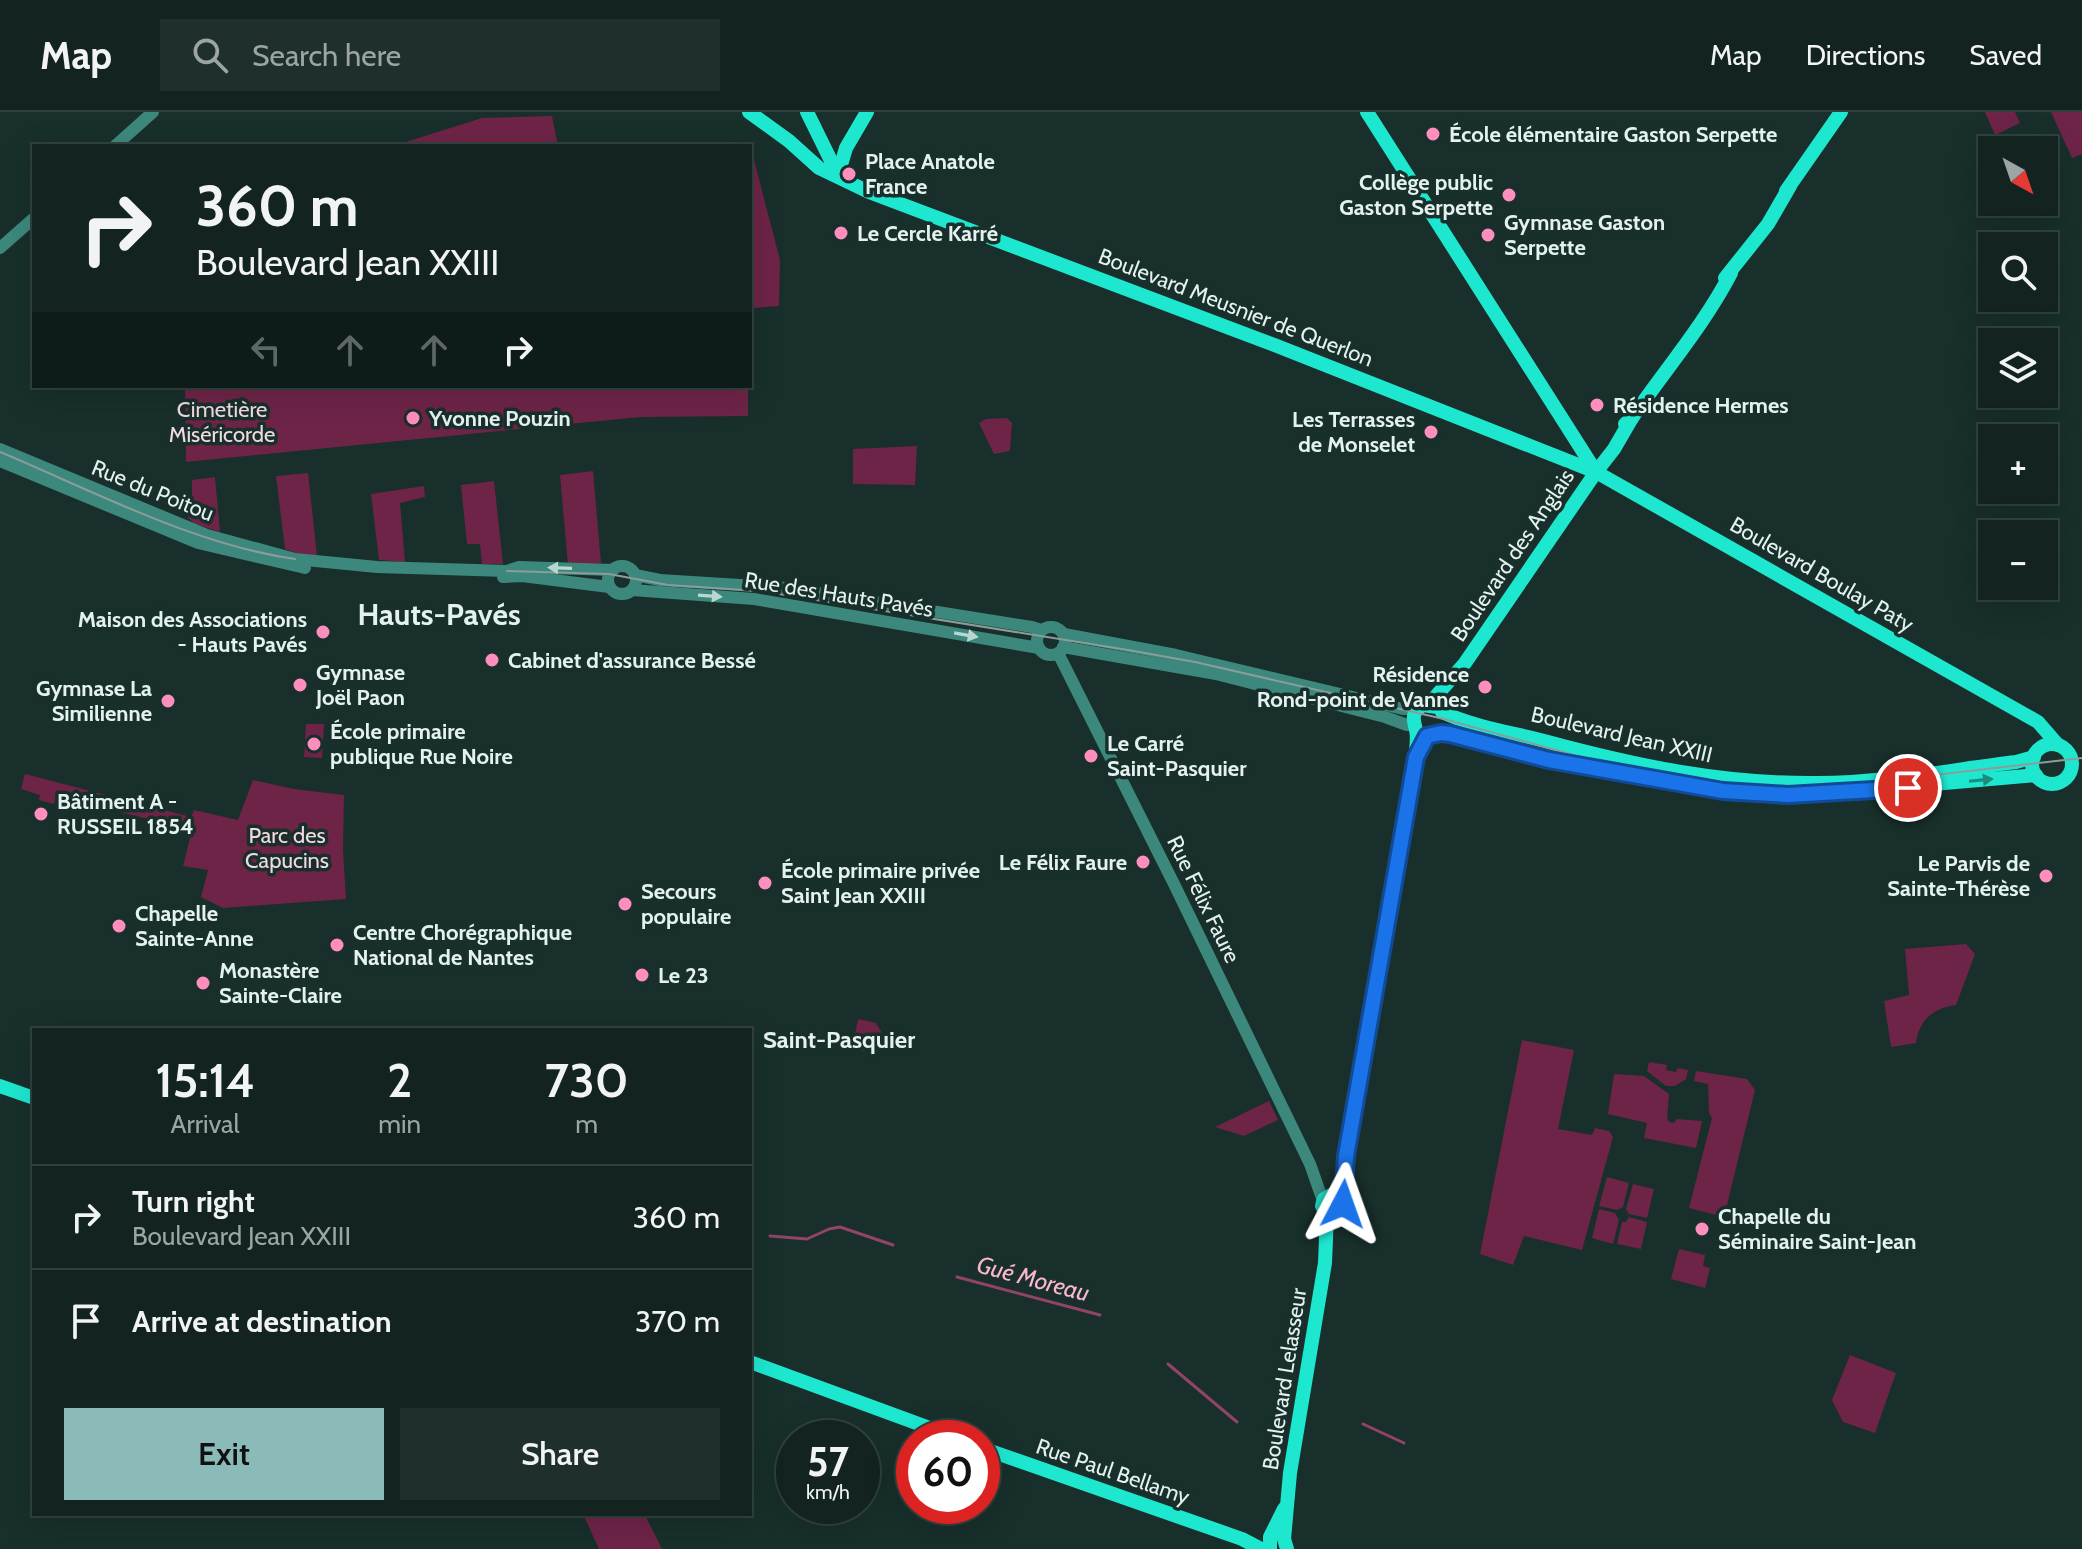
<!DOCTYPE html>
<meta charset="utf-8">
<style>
body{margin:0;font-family:Cabin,sans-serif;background:#1f2f2d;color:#f1f3f6;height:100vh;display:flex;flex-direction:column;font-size:30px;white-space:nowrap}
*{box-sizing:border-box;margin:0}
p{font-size:26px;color:#9ca4a5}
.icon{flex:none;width:44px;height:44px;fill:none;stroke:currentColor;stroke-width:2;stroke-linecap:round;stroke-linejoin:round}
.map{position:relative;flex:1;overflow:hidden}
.side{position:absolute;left:32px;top:916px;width:720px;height:488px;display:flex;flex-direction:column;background:#122320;border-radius:0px;box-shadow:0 8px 32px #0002,0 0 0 2px #31403e}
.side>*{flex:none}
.guide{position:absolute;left:32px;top:32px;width:720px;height:244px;border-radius:0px;box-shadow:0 8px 32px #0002,0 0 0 2px #31403e;background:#122320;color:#f1f3f6;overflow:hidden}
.needle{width:52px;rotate:140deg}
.buttons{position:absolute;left:1978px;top:24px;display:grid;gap:16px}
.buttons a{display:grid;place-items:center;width:80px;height:80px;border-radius:0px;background:#122320;box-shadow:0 8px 32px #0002,0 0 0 2px #31403e;font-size:40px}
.speed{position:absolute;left:776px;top:1308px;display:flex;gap:16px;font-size:40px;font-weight:700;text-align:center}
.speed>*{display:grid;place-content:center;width:104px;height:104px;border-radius:50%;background:#122320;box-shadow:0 8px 32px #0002,0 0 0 2px #31403e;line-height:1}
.speed small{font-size:20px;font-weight:400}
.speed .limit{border:12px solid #d22;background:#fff;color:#111}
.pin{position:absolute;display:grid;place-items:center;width:68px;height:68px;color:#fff;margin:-34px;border:4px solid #fff;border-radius:50%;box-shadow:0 2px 8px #0007}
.me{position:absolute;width:88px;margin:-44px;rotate:4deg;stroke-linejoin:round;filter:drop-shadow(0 0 6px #0008)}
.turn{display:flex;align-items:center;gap:28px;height:168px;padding:0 32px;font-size:36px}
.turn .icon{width:104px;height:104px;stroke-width:2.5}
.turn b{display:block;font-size:56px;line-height:68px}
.lanes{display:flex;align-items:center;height:76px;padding:0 32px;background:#0003;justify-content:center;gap:40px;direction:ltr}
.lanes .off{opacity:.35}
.eta{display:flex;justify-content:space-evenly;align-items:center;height:136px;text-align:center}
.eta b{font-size:48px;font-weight:600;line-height:56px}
.button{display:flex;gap:16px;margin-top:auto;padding:16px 32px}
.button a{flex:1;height:92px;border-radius:0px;background:#8bbbb9;color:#111;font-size:32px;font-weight:600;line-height:92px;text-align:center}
.button a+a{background:#1f2f2d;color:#f1f3f6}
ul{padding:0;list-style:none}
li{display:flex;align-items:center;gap:24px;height:104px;padding:0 32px;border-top:2px solid #31403e}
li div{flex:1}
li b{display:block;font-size:30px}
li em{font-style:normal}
header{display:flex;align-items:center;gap:48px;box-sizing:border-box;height:112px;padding:0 40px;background:#122320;border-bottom:2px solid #31403e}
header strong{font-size:38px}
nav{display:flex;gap:44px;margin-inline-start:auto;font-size:28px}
.search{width:560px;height:72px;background:#1f2f2d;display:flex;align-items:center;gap:20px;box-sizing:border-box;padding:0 28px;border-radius:0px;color:#9ca4a5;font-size:30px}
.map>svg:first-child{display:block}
.green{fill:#6e2447}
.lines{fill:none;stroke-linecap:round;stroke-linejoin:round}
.stream{stroke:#924467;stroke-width:3}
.minor{stroke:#3d887d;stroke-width:12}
.major{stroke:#1ee7d0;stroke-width:14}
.tram{stroke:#8b9d9a;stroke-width:2}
.oneway{fill:#bad8d2}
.oneway2{fill:#1b8b7e}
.route-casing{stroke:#114b97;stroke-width:20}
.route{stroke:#1a73e8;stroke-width:14}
.poi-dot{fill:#fe8ebd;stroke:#182f2b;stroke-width:3}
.labels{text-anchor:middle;stroke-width:7;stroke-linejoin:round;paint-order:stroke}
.poi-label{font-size:22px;font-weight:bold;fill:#e4f2ef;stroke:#182f2b;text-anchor:start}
.street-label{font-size:22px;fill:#e4f2ef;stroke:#182f2b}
.park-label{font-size:22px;fill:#f1d9e2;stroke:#182f2b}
.neighbourhood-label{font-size:24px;font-weight:bold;fill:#e4f2ef;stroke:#182f2b}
.water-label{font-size:24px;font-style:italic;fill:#fab6d0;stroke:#182f2b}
.district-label{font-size:30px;font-weight:bold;fill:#e4f2ef;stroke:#182f2b}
</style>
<header>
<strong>Map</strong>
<div class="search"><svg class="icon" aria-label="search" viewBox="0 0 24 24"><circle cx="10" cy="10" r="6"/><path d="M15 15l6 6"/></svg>Search here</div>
<nav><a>Map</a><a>Directions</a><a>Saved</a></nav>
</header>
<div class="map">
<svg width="2082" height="1437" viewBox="0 0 2082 1437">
<rect width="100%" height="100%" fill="#182f2b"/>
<g class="green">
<polygon points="1985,0 2015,0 2020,11 1995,23"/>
<polygon points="2051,0 2082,0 2082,42 2072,46"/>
<polygon points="552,4 558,34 393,34 482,6"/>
<polygon points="750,43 753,44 780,148 779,194 753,196 750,219"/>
<polygon points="185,274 748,274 748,304 640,305 186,350"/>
<polygon points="1007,306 1012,311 1010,339 994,342 979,311 986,307"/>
<polygon points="917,334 915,373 853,372 853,337"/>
<polygon points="593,359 601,451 568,453 560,363"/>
<polygon points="308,361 317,444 298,442 285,437 276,364"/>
<polygon points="215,365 220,420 195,412 188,406 188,396 192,395 192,368"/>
<polygon points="494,369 503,452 482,452 480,432 467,432 461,373"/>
<polygon points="424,374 425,385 400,391 405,450 379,448 371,382"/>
<polygon points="306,612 324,612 322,646 304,645"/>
<polygon points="25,662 191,705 194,698 238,708 253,668 294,677 344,683 343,738 346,787 223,796 201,785 208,758 183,754 192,718 56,684 54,692 39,688 40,683 21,677"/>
<path d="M1966,832L1975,842L1956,893C1933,896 1919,908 1916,931L1891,935L1884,889L1909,883L1905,837Z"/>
<polygon points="858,907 876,911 885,926 864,939 855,937 853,932"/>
<polygon points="1522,928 1574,938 1558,1017 1592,1023 1595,1016 1609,1019 1613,1025 1582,1138 1524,1124 1513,1153 1480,1142"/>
<polygon points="1649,950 1667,953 1666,958 1676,960 1678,956 1688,958 1686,967 1675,974 1666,974 1647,959"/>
<polygon points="1696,959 1747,967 1755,978 1724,1105 1689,1096 1712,1006 1709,1001 1708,972 1694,969"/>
<polygon points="1614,962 1644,964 1669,982 1667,1006 1669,1010 1674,1011 1677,1007 1702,1009 1696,1036 1644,1026 1647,1011 1608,1002"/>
<polygon points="1269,989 1278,1008 1244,1024 1215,1015"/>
<polygon points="1607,1065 1629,1071 1623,1095 1617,1098 1599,1094"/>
<polygon points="1633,1072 1654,1077 1647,1106 1629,1102 1626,1097"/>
<polygon points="1599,1097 1615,1101 1619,1108 1613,1132 1592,1126"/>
<polygon points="1629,1105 1647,1110 1641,1137 1617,1132 1622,1110 1626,1110"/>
<polygon points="1679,1137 1705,1143 1703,1154 1710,1156 1705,1176 1671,1167"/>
<polygon points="1850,1243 1896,1261 1875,1321 1843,1310 1832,1288"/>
<polygon points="583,1402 648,1402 647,1407 662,1437 599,1437"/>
</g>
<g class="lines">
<g class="stream">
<polyline points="770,1124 807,1127 829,1117 840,1115 893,1133"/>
<polyline points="957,1165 1100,1203"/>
<polyline points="1168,1252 1237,1310"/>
<polyline points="1363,1312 1404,1331"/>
</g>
<g class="minor">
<polyline points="115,34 153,0"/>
<polyline points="0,136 34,106"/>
<polyline points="0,337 207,423 295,447 377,455 507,459 519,455 613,458"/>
<polyline points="0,349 198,431 305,456"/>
<circle cx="622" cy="468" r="14"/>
<polyline points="635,463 660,468 787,476 1032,515 1041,518"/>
<polyline points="503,465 522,464 609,475"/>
<polyline points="632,478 754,487 1039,536"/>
<circle cx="1051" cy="529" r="14"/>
<polyline points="1064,522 1176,543 1403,597 1418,596"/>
<polyline points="1063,535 1216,562 1385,605 1407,613 1414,613"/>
<polyline points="1058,541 1175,774 1310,1052 1323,1089"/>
</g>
<g class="major">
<polyline points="749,0 789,29 819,56 869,80 1277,234 1596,360 2038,610 2058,633"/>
<polyline points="807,0 838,63"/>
<polyline points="1367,0 1596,360"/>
<polyline points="838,63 846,36 867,0"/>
<polyline points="1786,79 1841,0"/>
<polyline points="1725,166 1768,112 1790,74"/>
<path d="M1625,312L1632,306C1665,258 1704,213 1731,161"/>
<polyline points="1429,592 1465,551 1596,360 1614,337 1632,306"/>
<path d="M1442,600C1474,615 1514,621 1548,630C1637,654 1723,672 1817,671C1883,671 1950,658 2016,650L2034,645"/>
<polyline points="1437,621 1450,622 1552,648 1680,673 1744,681 1830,681 2036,663"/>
<circle cx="2052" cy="652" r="20"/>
<path d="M1416,641C1416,634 1418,625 1416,618C1413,606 1411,601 1423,593L1437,595"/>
<polyline points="0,974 34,986"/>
<polyline points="1327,1102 1322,1094 1324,1087 1331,1083 1341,1087"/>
<polyline points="1335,1103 1343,1094 1341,1087 1346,1044 1416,645 1427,624"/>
<polyline points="750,1250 957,1326"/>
<polyline points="982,1336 1242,1427 1261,1437"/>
<polyline points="1270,1437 1270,1425 1284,1397"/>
<polyline points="1287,1437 1284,1427 1290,1361 1325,1151 1327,1102"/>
</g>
<g class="tram">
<path d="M0,340C93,379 195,433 295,447"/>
<polyline points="507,459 609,462 668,473 760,479 1128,538 1195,550 1444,607 1599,650 1711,671 1773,676 1830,675 2082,646"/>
</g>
</g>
<defs><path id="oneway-solid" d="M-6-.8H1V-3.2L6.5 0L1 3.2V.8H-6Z" transform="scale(2)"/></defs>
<g class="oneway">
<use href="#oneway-solid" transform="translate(560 456) rotate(-178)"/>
<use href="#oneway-solid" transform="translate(710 484) rotate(4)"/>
<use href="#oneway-solid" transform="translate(966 523) rotate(10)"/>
</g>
<use class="oneway2" href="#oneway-solid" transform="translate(1981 668) rotate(-6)"/>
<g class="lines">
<defs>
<polyline id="route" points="1343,1092 1346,1044 1416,645 1427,624 1441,621 1450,622 1549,648 1723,679 1788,683 1908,676"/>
</defs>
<use href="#route" class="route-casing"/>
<use href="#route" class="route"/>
</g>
<g class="poi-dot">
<circle cx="1433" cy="22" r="8"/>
<circle cx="849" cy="62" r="8"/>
<circle cx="1509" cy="83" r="8"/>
<circle cx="841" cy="121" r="8"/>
<circle cx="1488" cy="123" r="8"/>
<circle cx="1597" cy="293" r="8"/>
<circle cx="413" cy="306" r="8"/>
<circle cx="1431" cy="320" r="8"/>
<circle cx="323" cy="520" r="8"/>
<circle cx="492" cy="548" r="8"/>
<circle cx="300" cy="573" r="8"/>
<circle cx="1485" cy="575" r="8"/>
<circle cx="168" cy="589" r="8"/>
<circle cx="314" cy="632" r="8"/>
<circle cx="1091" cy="644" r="8"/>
<circle cx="41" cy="702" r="8"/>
<circle cx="1143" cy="750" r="8"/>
<circle cx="2046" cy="764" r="8"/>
<circle cx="765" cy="771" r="8"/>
<circle cx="625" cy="792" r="8"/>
<circle cx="119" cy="814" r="8"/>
<circle cx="337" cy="833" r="8"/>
<circle cx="642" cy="863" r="8"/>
<circle cx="203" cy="871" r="8"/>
<circle cx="1702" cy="1117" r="8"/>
</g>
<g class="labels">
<g class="poi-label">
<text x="1449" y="30">École élémentaire Gaston Serpette</text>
<text x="865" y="57">Place Anatole<tspan x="865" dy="25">France</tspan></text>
<text x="1493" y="78" text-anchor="end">Collège public<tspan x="1493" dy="25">Gaston Serpette</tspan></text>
<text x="1504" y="118">Gymnase Gaston<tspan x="1504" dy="25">Serpette</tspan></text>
<text x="857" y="129">Le Cercle Karré</text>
<text x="1613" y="301">Résidence Hermes</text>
<text x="429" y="314">Yvonne Pouzin</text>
<text x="1415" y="315" text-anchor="end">Les Terrasses<tspan x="1415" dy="25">de Monselet</tspan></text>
<text x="307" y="515" text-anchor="end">Maison des Associations<tspan x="307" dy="25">- Hauts Pavés</tspan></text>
<text x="508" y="556">Cabinet d'assurance Bessé</text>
<text x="316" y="568">Gymnase<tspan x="316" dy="25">Joël Paon</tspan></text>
<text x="1469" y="570" text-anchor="end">Résidence<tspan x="1469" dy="25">Rond-point de Vannes</tspan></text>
<text x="152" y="584" text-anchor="end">Gymnase La<tspan x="152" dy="25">Similienne</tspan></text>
<text x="330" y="627">École primaire<tspan x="330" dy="25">publique Rue Noire</tspan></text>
<text x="1107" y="639">Le Carré<tspan x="1107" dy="25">Saint-Pasquier</tspan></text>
<text x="57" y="697">Bâtiment A -<tspan x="57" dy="25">RUSSEIL 1854</tspan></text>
<text x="1127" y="758" text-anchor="end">Le Félix Faure</text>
<text x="2030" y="759" text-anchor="end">Le Parvis de<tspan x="2030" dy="25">Sainte-Thérèse</tspan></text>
<text x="781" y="766">École primaire privée<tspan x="781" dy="25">Saint Jean XXIII</tspan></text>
<text x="641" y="787">Secours<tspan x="641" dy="25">populaire</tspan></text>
<text x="135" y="809">Chapelle<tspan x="135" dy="25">Sainte-Anne</tspan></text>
<text x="353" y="828">Centre Chorégraphique<tspan x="353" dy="25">National de Nantes</tspan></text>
<text x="219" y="866">Monastère<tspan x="219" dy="25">Sainte-Claire</tspan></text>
<text x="658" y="871">Le 23</text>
<text x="1718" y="1112">Chapelle du<tspan x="1718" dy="25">Séminaire Saint-Jean</tspan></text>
</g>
<g class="street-label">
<text transform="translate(1236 195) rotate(21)" y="8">Boulevard Meusnier de Querlon</text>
<text transform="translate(153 378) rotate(22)" y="8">Rue du Poitou</text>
<text transform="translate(1512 443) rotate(-56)" y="8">Boulevard des Anglais</text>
<text transform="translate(1822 462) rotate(30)" y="8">Boulevard Boulay Paty</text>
<text transform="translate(839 482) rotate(9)" y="8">Rue des Hauts Pavés</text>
<text transform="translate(1622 622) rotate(13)" y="8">Boulevard Jean XXIII</text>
<text transform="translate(1204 787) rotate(64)" y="8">Rue Félix Faure</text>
<text transform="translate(1284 1267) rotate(-81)" y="8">Boulevard Lelasseur</text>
<text transform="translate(1113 1359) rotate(19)" y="8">Rue Paul Bellamy</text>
</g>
<g class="park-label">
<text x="222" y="305">Cimetière<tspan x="222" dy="25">Miséricorde</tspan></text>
<text x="287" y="731">Parc des<tspan x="287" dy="25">Capucins</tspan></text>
</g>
<g class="neighbourhood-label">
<text x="839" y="936">Saint-Pasquier</text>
</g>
<g class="water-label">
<text transform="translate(1033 1167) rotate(15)" y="8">Gué Moreau</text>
</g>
<g class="district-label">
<text x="439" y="513">Hauts-Pavés</text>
</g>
</g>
</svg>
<div class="buttons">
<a><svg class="needle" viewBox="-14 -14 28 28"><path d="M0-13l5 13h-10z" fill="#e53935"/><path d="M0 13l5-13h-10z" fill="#9ca4a5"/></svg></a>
<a><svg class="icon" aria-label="search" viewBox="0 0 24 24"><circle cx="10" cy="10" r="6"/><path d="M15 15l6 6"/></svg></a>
<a><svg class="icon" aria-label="layers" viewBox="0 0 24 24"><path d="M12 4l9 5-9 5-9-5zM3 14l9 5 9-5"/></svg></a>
<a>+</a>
<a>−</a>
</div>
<div class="speed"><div>57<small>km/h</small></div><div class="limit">60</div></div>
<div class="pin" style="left:1908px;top:676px;background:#d93025"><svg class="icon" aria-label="arrive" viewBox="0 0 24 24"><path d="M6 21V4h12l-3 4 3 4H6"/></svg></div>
<svg class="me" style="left:1343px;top:1092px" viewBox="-20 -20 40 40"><path d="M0-17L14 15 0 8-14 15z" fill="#1a73e8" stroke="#fff" stroke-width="4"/></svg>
<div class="guide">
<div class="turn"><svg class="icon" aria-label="right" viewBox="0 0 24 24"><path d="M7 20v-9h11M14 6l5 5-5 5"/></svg><div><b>360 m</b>Boulevard Jean XXIII</div></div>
<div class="lanes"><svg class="icon off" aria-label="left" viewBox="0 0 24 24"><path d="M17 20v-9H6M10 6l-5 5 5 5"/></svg><svg class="icon off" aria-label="ahead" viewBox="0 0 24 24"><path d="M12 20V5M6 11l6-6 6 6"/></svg><svg class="icon off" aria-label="ahead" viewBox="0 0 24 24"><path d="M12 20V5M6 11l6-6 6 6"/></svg><svg class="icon" aria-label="right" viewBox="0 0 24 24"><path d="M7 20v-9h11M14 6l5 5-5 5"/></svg></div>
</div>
<section class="side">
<div class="eta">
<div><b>15:14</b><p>Arrival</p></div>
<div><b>2</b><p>min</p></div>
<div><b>730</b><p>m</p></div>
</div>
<ul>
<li><svg class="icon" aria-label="right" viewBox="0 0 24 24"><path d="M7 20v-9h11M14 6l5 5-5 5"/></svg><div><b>Turn right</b><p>Boulevard Jean XXIII</p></div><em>360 m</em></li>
<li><svg class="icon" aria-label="arrive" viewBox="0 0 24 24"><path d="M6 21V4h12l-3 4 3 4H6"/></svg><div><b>Arrive at destination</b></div><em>370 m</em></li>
</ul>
<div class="button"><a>Exit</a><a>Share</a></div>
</section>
</div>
